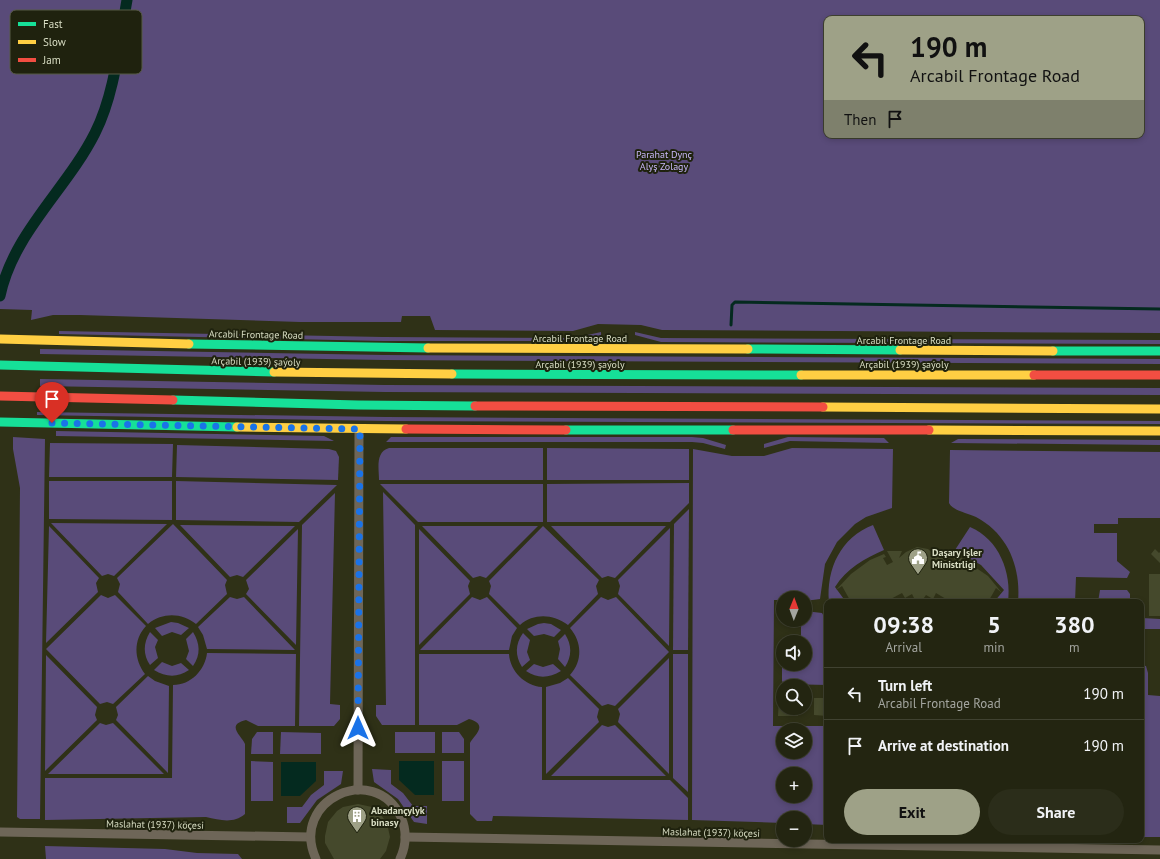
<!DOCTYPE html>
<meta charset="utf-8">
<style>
body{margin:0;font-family:"PT Sans",sans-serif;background:#2b2d1a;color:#f1f3f6;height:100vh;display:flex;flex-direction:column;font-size:15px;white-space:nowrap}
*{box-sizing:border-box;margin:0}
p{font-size:13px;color:#a3a59f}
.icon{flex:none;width:22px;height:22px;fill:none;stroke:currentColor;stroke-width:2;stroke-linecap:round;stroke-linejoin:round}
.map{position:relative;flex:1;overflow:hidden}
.side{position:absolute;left:824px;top:599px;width:320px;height:244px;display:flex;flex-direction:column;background:#232511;border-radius:8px;box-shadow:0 2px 6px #0003,0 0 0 1px #404231}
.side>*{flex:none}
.top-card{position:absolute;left:824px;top:16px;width:320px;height:122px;border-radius:8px;box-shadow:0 2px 6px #0003,0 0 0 1px #404231;background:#9ea187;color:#111;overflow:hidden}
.needle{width:26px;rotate:1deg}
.fabs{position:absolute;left:776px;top:591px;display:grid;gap:8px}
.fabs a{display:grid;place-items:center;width:36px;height:36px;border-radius:50%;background:#232511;box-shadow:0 2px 6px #0003,0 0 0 1px #404231;font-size:20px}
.pin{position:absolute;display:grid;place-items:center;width:34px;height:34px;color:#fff;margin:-41px -17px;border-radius:50% 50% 50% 0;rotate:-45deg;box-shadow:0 0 4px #0007}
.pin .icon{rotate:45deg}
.me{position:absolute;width:44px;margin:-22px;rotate:0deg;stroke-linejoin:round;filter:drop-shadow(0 0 3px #0008)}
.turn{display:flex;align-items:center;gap:14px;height:84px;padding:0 20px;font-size:18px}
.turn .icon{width:52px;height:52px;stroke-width:2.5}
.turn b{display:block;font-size:28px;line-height:34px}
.then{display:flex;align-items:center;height:38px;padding:0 20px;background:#0003;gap:8px;font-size:15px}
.eta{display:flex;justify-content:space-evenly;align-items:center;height:68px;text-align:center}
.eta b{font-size:24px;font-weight:700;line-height:28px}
.action{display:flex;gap:8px;margin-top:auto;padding:8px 20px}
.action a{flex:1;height:46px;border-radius:24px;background:#9ea187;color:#111;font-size:16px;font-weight:700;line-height:46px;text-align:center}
.action a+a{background:#2b2d1a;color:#f1f3f6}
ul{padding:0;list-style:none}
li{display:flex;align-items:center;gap:12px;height:52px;padding:0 20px;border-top:1px solid #404231}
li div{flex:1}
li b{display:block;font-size:15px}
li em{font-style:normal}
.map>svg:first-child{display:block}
.green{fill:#594b79;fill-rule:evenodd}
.water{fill:#042a1f}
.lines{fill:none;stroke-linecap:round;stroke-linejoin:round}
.stream{stroke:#042a1f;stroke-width:3}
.canal{stroke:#042a1f;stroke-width:11}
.building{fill:#45492c}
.street{stroke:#6e6658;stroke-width:9}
.fast{stroke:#16e098;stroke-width:9}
.slow{stroke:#ffcf43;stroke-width:9}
.jam{stroke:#f24e42;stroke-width:9}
.route{stroke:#1a73e8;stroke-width:7;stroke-dasharray:0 12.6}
.labels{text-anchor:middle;stroke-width:4;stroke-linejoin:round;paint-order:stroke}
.park-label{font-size:10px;fill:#c7b6f7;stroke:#1f220e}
.street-label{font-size:10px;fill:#d9dec4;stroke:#1f220e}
.poi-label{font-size:10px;font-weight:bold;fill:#d9dec4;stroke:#1f220e;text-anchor:start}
.key{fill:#1f220e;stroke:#575a45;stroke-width:1}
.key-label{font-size:11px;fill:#d9dec4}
</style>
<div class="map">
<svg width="1160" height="859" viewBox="0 0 1160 859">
<rect width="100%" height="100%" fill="#2f3117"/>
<g class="green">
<path d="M0,0H1160V333L662,330L641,325L598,324L573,331L435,330L430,316H402L401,322H300L80,315H53L31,320L32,310L0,309ZM827,19H1141V135H827Z"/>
<polygon points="59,331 383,337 574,338 601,332 601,336 574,341 383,341 59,334"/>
<polygon points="635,332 661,338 1160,340 1160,344 661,342 635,335"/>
<polygon points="40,349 384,355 1160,359 1160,364 384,360 40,354"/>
<polygon points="40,379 385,385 1160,388 1160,395 385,392 40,386"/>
<polygon points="37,412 386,417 1160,421 1160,424 386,421 37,415"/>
<polygon points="56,431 324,436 334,441 56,436"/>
<polygon points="13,437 45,439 40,819 20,819 17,817 20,488 13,449"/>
<polygon points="391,437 692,437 703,438 726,445 725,449 703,443 692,442 386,442"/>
<polygon points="788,437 884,438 889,443 790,441 764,448 764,444"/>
<polygon points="958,439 1160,440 1160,445 951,443"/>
<polygon points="50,443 173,444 172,477 49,477"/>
<polygon points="177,445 329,449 336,451 339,457 338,480 176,477"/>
<path d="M389,448H543V480H379C379,469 375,452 389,448Z"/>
<polygon points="547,448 689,449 689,480 547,480"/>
<path d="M792,448L893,449L892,508L866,517L855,524L837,542L825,564L820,599L805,601V598H783V600H774L773,726H827V825L805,824V818H783V823L692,820L693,449L732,456H764ZM783,730H805V752H783ZM783,774H805V796H783Z"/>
<path d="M950,450L1160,452V518H1118V524H1094V533H1117V561L1130,572L1127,578L1076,577L1075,602H1018C1021,567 1008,534 976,517C968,513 953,511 949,503Z"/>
<polygon points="49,481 172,481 172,520 49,519"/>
<polygon points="176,481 337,485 299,522 176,520"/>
<polygon points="689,483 689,503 670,522 547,522 547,484"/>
<polygon points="380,484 543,484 543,522 418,522"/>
<polygon points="383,492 415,525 415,725 382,725 376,716 376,705 386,705"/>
<polygon points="335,493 330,704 340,705 340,719 334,726 299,726 302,525"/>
<polygon points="689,509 688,650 673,650 674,524"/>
<polygon points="51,523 167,524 114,576 108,574 102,576"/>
<path d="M173,524L227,580L225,585L227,594L196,624C182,613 163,612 148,624L118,592L120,584L117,578Z"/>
<polygon points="180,525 295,526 243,577 237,575 230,577"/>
<path d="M873,525L884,550C865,558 846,569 835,587L846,602H829C826,569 841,537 873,525Z"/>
<polygon points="49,526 99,578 96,583 98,592 46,643"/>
<polygon points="422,526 538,526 486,578 480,576 473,578"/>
<path d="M543,526L599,580L596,586L598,594L568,625C553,614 534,613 520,625L489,594L491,586L489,581Z"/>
<polygon points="551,526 666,526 615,578 608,576 602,578"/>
<path d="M970,527C999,539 1012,573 1008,602H994L1004,590L981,565L955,550Z"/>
<polygon points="670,528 669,646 618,594 620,586 618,580"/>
<polygon points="298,529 296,645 246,594 249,589 246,580"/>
<polygon points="419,529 470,581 468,586 470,594 419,645"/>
<polygon points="1100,590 1127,590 1130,594 1130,602 1098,602"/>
<path d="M101,595L108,598L115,595L146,626C133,640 134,659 145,674L113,704L107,702L100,704L46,649Z"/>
<polygon points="230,597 237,599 244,597 295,650 207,649 203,635 198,627"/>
<polygon points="472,597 480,600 487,597 517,628 512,636 509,650 420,650"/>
<path d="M601,597L608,600L616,597L669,652L615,706L608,704L602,706L570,675C583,661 582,642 570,628Z"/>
<polygon points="805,611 822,613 827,622 827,685 784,684 782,681 782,667 800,667 800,664 805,664 805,642 801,642 801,620 805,620"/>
<polygon points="1142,618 1160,619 1160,629 1142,629"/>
<polygon points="171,622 178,623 189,628 181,635 172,632 162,636 155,628"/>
<polygon points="544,623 551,624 561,630 554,637 544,634 534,636 527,629 538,624"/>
<path d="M150,632L158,640L155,647L158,658L150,665C143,655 143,643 150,632Z"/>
<path d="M193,632C200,643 201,655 193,666L186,659L189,651L186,639Z"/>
<path d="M523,633L530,640L527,652L530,660L522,667C515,656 515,644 523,633Z"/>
<path d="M565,634C572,645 572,656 565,667L558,659L560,649L558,641Z"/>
<path d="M207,653L296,654L295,726H258L246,720C225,725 242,736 245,744V814C233,824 220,820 206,817L45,820V778H172L173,685C191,685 205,670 207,653Z"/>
<path d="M419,654H509C510,671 525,686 542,687V780H670L688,798V820L493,816L492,821H477L470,814V743C473,736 490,725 469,719L457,725H419Z"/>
<polygon points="673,654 688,654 688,792 673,778"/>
<polygon points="46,655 97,707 95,715 97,720 45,771"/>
<polygon points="669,658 669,774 618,722 620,714 618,709"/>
<path d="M162,662L172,666L181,663L189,670C177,678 166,677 154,670Z"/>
<path d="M534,664L543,667L553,664L561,671C549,678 538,679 526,671Z"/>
<polygon points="1141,665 1146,666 1148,673 1148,695 1160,696 1160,837 1141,837"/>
<polygon points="148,676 155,681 169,686 168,773 116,720 118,715 116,707"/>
<polygon points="568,678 599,709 597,717 599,722 546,774 546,687 560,683"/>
<polygon points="100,723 106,725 113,723 164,774 48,774"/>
<polygon points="602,725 608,727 615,725 666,776 551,776"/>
<polygon points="257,732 273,732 273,754 251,754 252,739"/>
<polygon points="281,732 321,733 321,754 280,754"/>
<rect x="395" y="732" width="40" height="21"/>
<polygon points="442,732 459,732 464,739 464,753 442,753"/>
<polygon points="251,761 273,762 273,801 251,801"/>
<rect x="442" y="761" width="22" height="40"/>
<polygon points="372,769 391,770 391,784 403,793 413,806 427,806 427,824 414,822 398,799 374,782"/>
<polygon points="324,771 343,771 341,784 317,800 300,823 287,823 287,807 302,807 311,795 324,785"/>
<polygon points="45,846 165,849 197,853 238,854 242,859 46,859"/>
</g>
<g class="water">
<polygon points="399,761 434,761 434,795 415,795 399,780"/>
<polygon points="281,762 316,762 316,781 300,796 281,796"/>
</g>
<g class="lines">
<polyline class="stream" points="731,325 732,305 735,302 1160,309"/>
<path class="canal" d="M0,296C13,233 67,189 95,133C115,93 119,44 127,0"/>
</g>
<g class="building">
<polygon points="917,547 928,549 937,557 938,552 951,552 945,562 952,566 956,560 954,559 955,555 960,557 988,576 1002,593 996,588 988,602 951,602 936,593 933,599 926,595 921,602 916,602 912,594 905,598 902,593 885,602 851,602 842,586 836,590 851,574 870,560 884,554 886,557 883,558 887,565 893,562 887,551 902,551 899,558 906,552"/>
<polygon points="1155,549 1159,553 1160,552 1160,563 1151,554"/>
<rect x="1149" y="574" width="11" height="42"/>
<polygon points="779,697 783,697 783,708 798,708 798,716 778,716"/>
<polygon points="814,698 827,698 827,716 814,715"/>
<polygon points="358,804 372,807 378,811 387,823 390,837 386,851 380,859 334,859 325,843 325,836 328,822 337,811 343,807"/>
</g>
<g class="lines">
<g class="street">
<polyline points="358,790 359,429"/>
<polyline points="0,832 310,837"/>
<polyline points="405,837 1160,850"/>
<path d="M316,859C289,800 374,761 401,817C407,831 406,846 400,859"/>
</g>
<g class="fast">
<polyline points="189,344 428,348"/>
<polyline points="748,349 900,350"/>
<polyline points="1053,351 1160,351"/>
<polyline points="0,365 274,372"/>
<polyline points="452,374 801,375"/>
<polyline points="173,400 358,405 475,406"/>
<polyline points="0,422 237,427"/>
<polyline points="566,430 733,430"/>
</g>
<g class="slow">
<polyline points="0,339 189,344"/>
<polyline points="428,348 748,349"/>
<polyline points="900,350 1053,351"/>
<polyline points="274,372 452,374"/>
<polyline points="801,375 1034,375"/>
<polyline points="823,407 1160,409"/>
<polyline points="237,427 406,429"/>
<polyline points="929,430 1160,431"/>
</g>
<g class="jam">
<polyline points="1034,375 1160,375"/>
<polyline points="0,396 173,400"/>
<polyline points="475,406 823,407"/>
<polyline points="406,429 566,430"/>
<polyline points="733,430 929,430"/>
</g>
</g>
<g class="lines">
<polyline class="route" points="52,423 360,429 358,728"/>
</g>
<defs>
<symbol id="civic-pin" viewBox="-11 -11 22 30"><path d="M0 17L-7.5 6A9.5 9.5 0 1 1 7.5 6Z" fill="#9ea187" stroke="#1f220e"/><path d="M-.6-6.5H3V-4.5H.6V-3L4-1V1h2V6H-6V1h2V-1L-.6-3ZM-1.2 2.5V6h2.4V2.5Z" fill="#fff"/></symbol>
<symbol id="building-pin" viewBox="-11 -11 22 30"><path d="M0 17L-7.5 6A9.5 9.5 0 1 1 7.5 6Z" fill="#9ea187" stroke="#1f220e"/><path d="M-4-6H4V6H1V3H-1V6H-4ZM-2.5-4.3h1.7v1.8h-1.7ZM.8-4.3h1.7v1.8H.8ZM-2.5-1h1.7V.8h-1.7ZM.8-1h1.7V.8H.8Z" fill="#fff"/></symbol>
</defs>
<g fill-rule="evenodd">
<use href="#civic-pin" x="907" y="547" width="22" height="30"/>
<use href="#building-pin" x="346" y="805" width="22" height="30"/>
</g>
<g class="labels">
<g class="park-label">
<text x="664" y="158">Parahat Dynç<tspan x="664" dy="12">Alyş Zolagy</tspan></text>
</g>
<g class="street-label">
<text transform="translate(256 334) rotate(1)" y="4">Arcabil Frontage Road</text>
<text x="580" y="342">Arcabil Frontage Road</text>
<text x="904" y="344">Arcabil Frontage Road</text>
<text transform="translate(256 361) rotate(1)" y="4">Arçabil (1939) şaýoly</text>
<text x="580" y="368">Arçabil (1939) şaýoly</text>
<text x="904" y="368">Arçabil (1939) şaýoly</text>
<text transform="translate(155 824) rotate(1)" y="4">Maslahat (1937) köçesi</text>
<text transform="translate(711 832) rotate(1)" y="4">Maslahat (1937) köçesi</text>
</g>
<g class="poi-label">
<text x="932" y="556">Daşary Işler<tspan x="932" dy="12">Ministrligi</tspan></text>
<text x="371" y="814">Abadançylyk<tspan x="371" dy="12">binasy</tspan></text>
</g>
</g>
<rect x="10" y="10" width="132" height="64" rx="6" class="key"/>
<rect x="18" y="22" width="18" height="4" fill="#16e098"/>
<rect x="18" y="40" width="18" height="4" fill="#ffcf43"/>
<rect x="18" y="58" width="18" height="4" fill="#f24e42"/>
<g class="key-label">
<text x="43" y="28">Fast</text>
<text x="43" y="46">Slow</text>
<text x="43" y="64">Jam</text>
</g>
</svg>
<div class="fabs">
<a><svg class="needle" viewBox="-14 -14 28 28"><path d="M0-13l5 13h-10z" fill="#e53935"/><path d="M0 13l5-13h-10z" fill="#a3a59f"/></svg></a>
<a><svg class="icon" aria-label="sound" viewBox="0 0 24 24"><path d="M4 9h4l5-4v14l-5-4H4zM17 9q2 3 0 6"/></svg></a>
<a><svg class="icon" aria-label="search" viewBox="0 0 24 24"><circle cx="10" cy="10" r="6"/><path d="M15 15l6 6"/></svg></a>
<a><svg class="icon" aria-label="layers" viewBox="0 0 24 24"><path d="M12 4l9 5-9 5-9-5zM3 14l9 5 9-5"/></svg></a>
<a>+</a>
<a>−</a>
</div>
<div class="pin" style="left:52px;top:423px;background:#d93025"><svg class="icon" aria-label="arrive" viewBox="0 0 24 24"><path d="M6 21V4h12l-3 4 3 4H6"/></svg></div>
<svg class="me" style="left:358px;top:728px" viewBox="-20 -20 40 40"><path d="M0-17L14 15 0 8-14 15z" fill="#1a73e8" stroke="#fff" stroke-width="4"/></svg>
<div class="top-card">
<div class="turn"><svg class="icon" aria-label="left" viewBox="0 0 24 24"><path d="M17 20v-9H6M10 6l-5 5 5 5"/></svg><div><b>190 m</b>Arcabil Frontage Road</div></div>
<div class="then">Then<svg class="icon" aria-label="arrive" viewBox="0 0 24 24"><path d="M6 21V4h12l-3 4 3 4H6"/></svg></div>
</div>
<section class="side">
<div class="eta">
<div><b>09:38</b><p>Arrival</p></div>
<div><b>5</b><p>min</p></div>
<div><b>380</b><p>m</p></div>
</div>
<ul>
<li><svg class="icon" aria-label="left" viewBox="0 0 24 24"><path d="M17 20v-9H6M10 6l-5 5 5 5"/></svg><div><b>Turn left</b><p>Arcabil Frontage Road</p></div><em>190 m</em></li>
<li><svg class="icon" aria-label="arrive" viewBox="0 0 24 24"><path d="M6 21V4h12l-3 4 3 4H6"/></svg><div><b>Arrive at destination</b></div><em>190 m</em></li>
</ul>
<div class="action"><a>Exit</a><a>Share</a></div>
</section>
</div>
